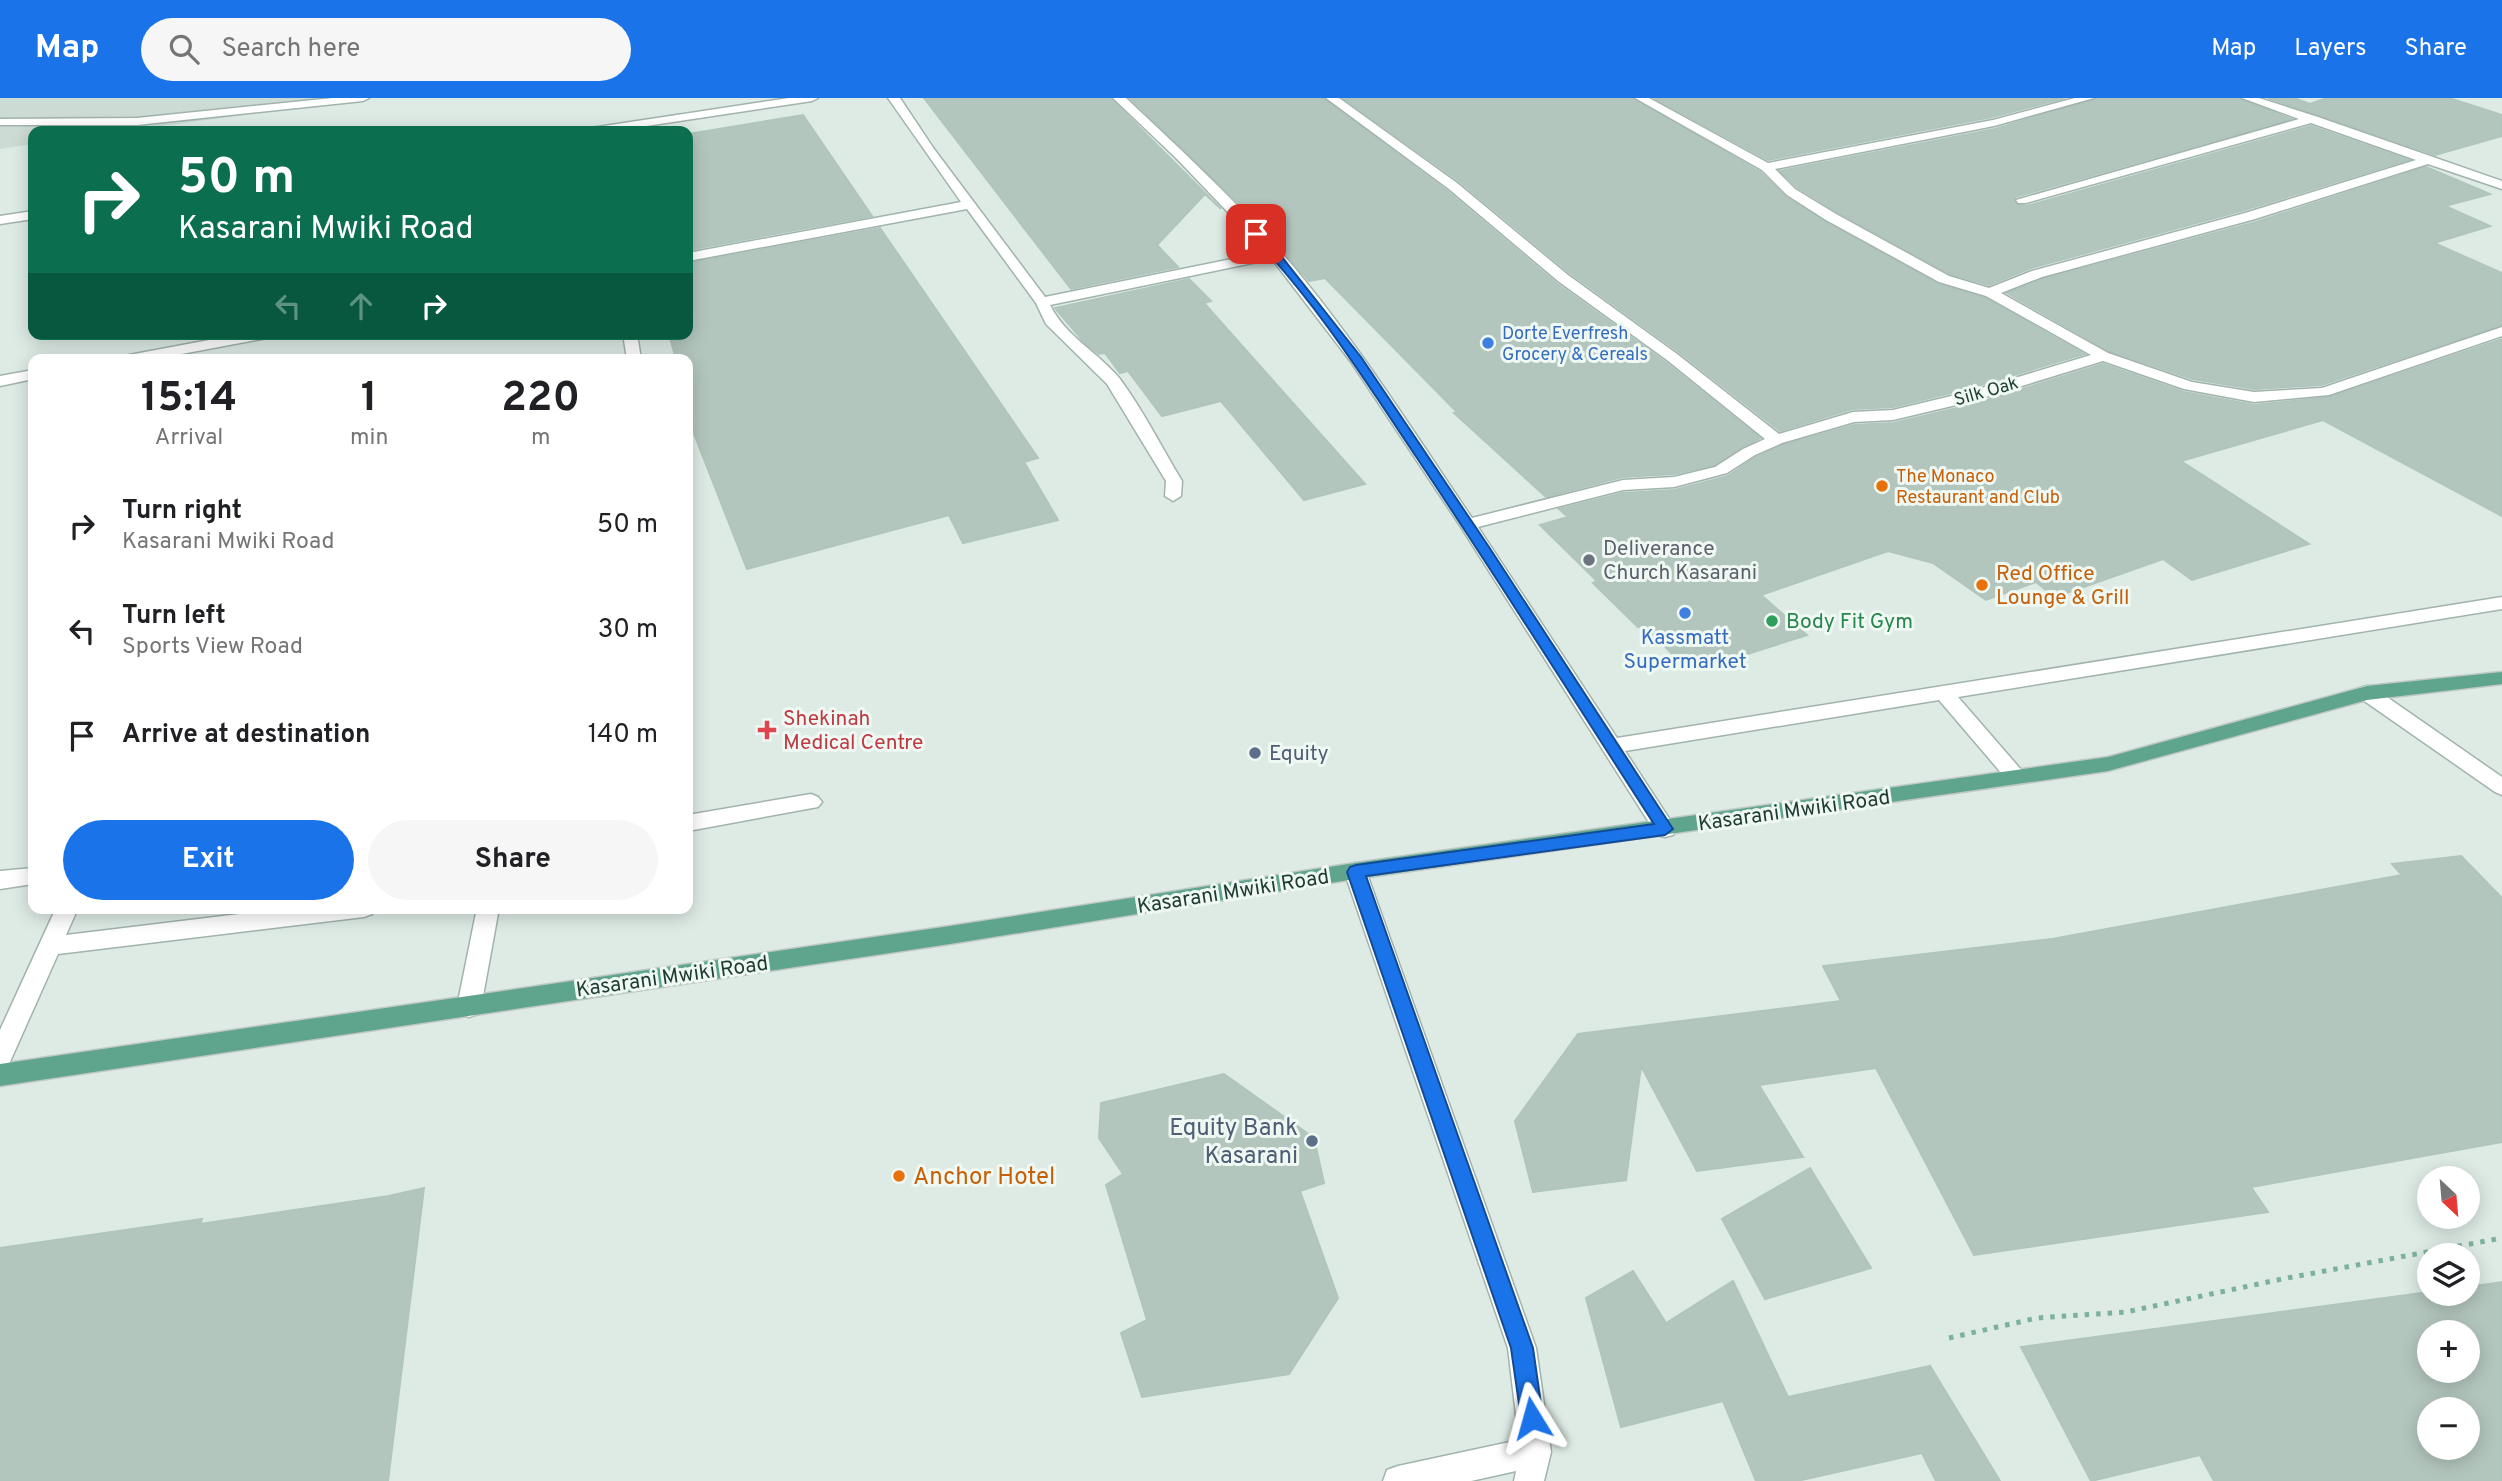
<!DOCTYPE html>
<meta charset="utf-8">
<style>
body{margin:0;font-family:Overpass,sans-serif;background:#f6f6f6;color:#202124;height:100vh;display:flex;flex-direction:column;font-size:26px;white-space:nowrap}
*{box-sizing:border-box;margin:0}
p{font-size:23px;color:#757577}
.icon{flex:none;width:38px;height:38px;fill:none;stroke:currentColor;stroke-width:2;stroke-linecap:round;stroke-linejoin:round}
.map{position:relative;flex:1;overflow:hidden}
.details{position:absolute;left:28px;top:256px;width:665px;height:560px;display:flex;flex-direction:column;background:#fff;border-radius:14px;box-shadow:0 4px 18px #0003}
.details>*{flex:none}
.guide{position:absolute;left:28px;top:28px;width:665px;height:214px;border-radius:14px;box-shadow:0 4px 18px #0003;background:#0b6e4f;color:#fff;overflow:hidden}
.needle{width:46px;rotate:154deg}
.controls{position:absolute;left:2417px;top:1068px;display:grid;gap:14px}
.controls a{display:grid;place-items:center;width:63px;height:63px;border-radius:50%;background:#fff;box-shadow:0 4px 18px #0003;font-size:35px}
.pin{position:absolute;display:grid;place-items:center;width:60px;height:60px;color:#fff;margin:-30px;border-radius:14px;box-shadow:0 4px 10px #0006}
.me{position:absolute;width:77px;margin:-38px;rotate:352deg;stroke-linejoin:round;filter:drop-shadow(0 0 5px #0008)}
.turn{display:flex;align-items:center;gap:24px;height:147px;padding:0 35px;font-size:32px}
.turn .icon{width:91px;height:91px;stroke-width:2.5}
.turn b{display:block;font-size:49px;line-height:60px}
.lanes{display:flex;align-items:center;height:66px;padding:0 35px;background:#0003;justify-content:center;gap:35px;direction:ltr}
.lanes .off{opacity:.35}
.eta{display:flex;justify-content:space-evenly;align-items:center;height:119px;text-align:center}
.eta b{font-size:42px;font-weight:700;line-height:49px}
.action{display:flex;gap:14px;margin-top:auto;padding:14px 35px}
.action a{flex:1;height:80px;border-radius:42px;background:#1a73e8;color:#fff;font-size:28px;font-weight:700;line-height:80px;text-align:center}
.action a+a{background:#f6f6f6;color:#202124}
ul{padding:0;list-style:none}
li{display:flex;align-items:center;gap:21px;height:105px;padding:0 35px}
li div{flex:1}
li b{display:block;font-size:26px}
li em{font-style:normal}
header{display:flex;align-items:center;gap:42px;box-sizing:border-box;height:98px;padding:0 35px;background:#1a73e8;color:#fff}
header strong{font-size:33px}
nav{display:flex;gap:38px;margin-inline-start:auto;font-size:24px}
.search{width:490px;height:63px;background:#f6f6f6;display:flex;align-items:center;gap:18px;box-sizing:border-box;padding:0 24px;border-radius:38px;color:#757577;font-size:26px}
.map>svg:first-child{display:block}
.built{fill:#ccdbd3}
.building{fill:#b3c6bd;stroke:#b0c5bb;stroke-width:2;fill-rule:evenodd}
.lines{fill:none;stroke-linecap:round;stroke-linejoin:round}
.minor-casing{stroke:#a1b3ac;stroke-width:3}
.major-casing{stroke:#c0c8c6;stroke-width:3}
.path{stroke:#7cb29d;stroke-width:5;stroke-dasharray:4.5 7;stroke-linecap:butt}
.minor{fill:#fff;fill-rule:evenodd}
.major{fill:#5fa58e;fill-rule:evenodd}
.route{fill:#1a73e8;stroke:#114b97;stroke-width:2}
.shop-dot{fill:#3f7fe0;stroke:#eff8f3;stroke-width:2.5}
.food-dot{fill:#e8710a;stroke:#eff8f3;stroke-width:2.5}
.worship-dot{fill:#6b7280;stroke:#eff8f3;stroke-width:2.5}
.leisure-dot{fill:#2e9e5b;stroke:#eff8f3;stroke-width:2.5}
.health-dot{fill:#e0444e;stroke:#eff8f3;stroke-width:2.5}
.service-dot{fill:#5c6f8a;stroke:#eff8f3;stroke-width:2.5}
.labels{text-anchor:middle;stroke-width:6;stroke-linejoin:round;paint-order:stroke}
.far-shop-label{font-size:18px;fill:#366cbe;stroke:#eff8f3;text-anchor:start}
.far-street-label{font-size:18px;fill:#1e3c32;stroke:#eff8f3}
.far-food-label{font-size:18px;fill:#c56008;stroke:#eff8f3;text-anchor:start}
.worship-label{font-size:21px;fill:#5b616d;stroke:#eff8f3;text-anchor:start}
.food-label{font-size:21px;fill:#c56008;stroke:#eff8f3;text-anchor:start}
.leisure-label{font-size:21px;fill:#27864d;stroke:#eff8f3;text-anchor:start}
.shop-label{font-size:21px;fill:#366cbe;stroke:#eff8f3}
.health-label{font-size:21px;fill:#be3a42;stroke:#eff8f3;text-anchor:start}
.service-label{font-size:21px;fill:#4e5e75;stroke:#eff8f3;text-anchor:start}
.street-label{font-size:21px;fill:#1e3c32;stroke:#eff8f3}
.near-service-label{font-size:24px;fill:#4e5e75;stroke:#eff8f3;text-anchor:end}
.near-food-label{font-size:24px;fill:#c56008;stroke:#eff8f3;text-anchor:start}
</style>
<header>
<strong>Map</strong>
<div class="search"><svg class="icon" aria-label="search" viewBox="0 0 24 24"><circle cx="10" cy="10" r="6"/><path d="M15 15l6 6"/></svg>Search here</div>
<nav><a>Map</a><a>Layers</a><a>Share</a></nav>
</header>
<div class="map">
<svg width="2502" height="1383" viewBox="0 0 2502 1383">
<rect width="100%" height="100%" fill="#deebe5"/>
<polygon class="built" points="0,0 366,0 126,33 33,33 33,46 0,51"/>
<g class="building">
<polygon points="924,0 1110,0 1221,111 1205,96 1157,147 1178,169 1071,191"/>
<polygon points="1130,0 1323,0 1447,93 1556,185 1665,264 1760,340 1714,367 1674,376 1622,379 1546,399 1454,315 1457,314 1325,180 1309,183 1245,111"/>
<polygon points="1343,0 1633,0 1760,74 1786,99 1825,124 1938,186 1985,200 2084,256 1967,291 1893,309 1852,311 1780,333 1679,254 1570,175 1459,83"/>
<polygon points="1654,0 2065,0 1992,19 1768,62"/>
<polygon points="2097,0 2239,0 2291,21 2015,99 2016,106 2027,108 2311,28 2408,62 2244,112 2031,170 1989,187 1950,176 1837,114 1797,89 1780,73 1995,31"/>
<polygon points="2268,0 2294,0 2310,6 2327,0 2449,0 2502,17 2502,38 2435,57"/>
<polygon points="803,17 872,118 688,152 688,36"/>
<polygon points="2426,69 2490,96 2445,108 2490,128 2434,145 2502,175 2502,227 2321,287 2254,291 2193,281 2109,253 2007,195 2043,181 2256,124"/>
<polygon points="880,130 1038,360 1024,364 1058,422 963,445 949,417 747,471 689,323 693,322 688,302 688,261 676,261 669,236 688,236 688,165"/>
<polygon points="1189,181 1211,203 1204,205 1365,386 1304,402 1221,303 1162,318 1128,273 1120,275 1105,255 1099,256 1084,244 1055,210"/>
<polygon points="2502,241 2502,418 2323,322 2181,363 2309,446 2192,482 2163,461 2055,499 2036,484 1986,502 1933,465 1888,453 1761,497 1807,537 1729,562 1722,556 1684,568 1644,527 1638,529 1593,485 1597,483 1540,427 1568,419 1559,411 1623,395 1675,392 1728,378 1756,359 1783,347 1854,327 1894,325 1974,306 2103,266 2184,294 2254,307 2330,299"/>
<polygon points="2461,758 2502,800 2502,1044 2251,1089 2268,1114 1974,1157 1876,970 1759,987 1803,1059 1697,1073 1641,968 1626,1082 1533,1094 1515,1023 1578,936 1841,903 1823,868 2052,841 2402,777 2392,766"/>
<polygon points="1224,976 1314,1040 1324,1085 1300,1093 1338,1200 1289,1276 1142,1299 1121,1235 1147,1222 1106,1087 1123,1076 1099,1040 1101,1005"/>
<polygon points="1810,1070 1871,1170 1765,1201 1722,1121"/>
<polygon points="424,1090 388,1383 0,1383 0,1150 202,1121 200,1126 389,1098"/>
<polygon points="1633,1173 1666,1225 1733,1183 1788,1299 1930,1268 2000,1383 1936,1383 1922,1355 1797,1383 1756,1383 1723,1303 1621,1329 1586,1200"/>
<path d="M2502,1184V1383H2214L2200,1357L2091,1383L2021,1249L2429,1194L2468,1195V1189ZM2429,1234H2468V1272H2429ZM2429,1311H2468V1349H2429Z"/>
</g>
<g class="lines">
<defs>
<g id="minor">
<polygon points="333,0 369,0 363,3 137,27 0,27 0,21 137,20"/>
<polygon points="789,0 818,0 812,3 613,33 585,33 591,30"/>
<path d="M888,0H900L934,51L1045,199L1266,154L1176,60L1113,0H1126C1178,49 1232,99 1280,153C1352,236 1411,330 1472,420L1623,382L1674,379L1715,369L1743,351L1765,341L1667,262L1558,183L1449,91L1326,0H1339L1457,85L1568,177L1677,256L1779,336L1853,314L1893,312L1968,294L2091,257L1986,198L1939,184L1826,122L1787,97L1762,72L1635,0H1649L1768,65L1993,22L2075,0H2094L1994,28L1775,71L1795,91L1836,116L1949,178L1989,190L2032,173L2245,115L2416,62L2311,25L2026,105H2018L2016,102L2299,21L2242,0H2259L2318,19L2502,83V91L2428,66L2255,121L2042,179L2001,195L2108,255L2192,284L2254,294L2322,290L2502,229V238L2329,297L2254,304L2184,291L2103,263L1973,303L1893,322L1854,324L1782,345L1755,357L1727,375L1674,389L1623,392L1478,429L1617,640L2502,499V511L1958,599L2023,674L2026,679L2023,684L2016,686L2009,684L1939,602L1625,653L1676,731L1673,737L1665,739L1657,737L1459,426L1351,264L1272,161L1050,207C1066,239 1098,254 1120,281C1143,312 1162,350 1182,383L1181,398L1173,403L1165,398L1166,383L1107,286L1046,226L1036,205L967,111L688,163V155L961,104Z"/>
<polygon points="33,113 33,121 0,126 0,118"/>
<polygon points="241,236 274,236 267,240 155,261 122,261 129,257"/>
<polygon points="623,236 637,236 641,261 627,261"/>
<polygon points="33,272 33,281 0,288 0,278"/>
<polygon points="2367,588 2374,590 2502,679 2502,697 2495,694 2360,600 2357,595 2360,590"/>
<polygon points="811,696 818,699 822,704 818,709 688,733 688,717"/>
<polygon points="1355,765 1363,767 1366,773 1536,1250 1551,1354 1544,1383 1514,1383 1516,1373 1471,1383 1383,1383 1387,1372 1398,1368 1519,1342 1508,1250 1344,773 1347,767"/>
<polygon points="33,770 33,786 0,791 0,773"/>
<polygon points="56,810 78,810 66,837 289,810 375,810 372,816 364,819 58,856 9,966 0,970 0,932"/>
<polygon points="477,810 499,810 481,909 478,916 469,919 460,916 457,909"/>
</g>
<polygon id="major" points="2502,574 2502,586 2367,602 2108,673 1355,781 950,846 0,988 0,966 950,828 1355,765 2108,659 2367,588"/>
</defs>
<use href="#minor" class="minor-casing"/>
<use href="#major" class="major-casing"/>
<polyline class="path" points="1949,1240 2037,1220 2126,1214 2282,1181 2502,1140"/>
<use href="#minor" class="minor"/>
<use href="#major" class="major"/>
</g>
<path class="route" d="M1256,133L1278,154L1361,259L1489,449L1673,731L1665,737L1366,778L1533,1250L1543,1320L1540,1328L1532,1332L1524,1328L1521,1320L1511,1250L1347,774L1350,769L1356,767L1654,726C1575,604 1498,481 1417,360C1366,284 1316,204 1252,138L1251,136Z"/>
<g class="shop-dot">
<circle cx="1488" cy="245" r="7"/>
<circle cx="1685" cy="515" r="7"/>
</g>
<g class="food-dot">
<circle cx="1882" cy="388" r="7"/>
<circle cx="1982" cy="487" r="7"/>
<circle cx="899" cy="1078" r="7"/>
</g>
<circle class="worship-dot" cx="1589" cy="462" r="7"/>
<circle class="leisure-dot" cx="1772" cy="523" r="7"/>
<path class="health-dot" d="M763.5 621.5h7v7h7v7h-7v7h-7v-7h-7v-7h7z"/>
<g class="service-dot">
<circle cx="1255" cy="655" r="7"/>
<circle cx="1312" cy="1043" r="7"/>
</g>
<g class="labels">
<g class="far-shop-label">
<text x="1502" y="241">Dorte Everfresh<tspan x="1502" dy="21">Grocery &amp; Cereals</tspan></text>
</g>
<g class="far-street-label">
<text transform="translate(1986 293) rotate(-16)" y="6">Silk Oak</text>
</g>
<g class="far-food-label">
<text x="1896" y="384">The Monaco<tspan x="1896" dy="21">Restaurant and Club</tspan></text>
</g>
<g class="worship-label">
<text x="1603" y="457">Deliverance<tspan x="1603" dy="24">Church Kasarani</tspan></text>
</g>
<g class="food-label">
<text x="1996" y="482">Red Office<tspan x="1996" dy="24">Lounge &amp; Grill</tspan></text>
</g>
<g class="leisure-label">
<text x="1786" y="530">Body Fit Gym</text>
</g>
<g class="shop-label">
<text x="1685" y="546">Kassmatt<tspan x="1685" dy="24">Supermarket</tspan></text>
</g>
<g class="health-label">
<text x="783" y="627">Shekinah<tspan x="783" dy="24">Medical Centre</tspan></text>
</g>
<g class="service-label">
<text x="1269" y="662">Equity</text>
</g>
<g class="street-label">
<text transform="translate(1794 712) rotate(-8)" y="7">Kasarani Mwiki Road</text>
<text transform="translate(1233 793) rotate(-9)" y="7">Kasarani Mwiki Road</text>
<text transform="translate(672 878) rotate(-8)" y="7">Kasarani Mwiki Road</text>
</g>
<g class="near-service-label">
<text x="1298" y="1037">Equity Bank<tspan x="1298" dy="28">Kasarani</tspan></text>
</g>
<g class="near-food-label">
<text x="913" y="1086">Anchor Hotel</text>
</g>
</g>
</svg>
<div class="controls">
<a><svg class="needle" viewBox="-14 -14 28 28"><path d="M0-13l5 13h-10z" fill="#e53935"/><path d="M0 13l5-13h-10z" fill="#757577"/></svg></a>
<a><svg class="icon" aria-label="layers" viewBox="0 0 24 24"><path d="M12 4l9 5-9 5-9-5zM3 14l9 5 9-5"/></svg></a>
<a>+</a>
<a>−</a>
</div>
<div class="pin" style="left:1256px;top:136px;background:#d93025"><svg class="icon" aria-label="arrive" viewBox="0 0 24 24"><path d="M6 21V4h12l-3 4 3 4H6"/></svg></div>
<svg class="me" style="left:1532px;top:1320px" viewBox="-20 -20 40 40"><path d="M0-17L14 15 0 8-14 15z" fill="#1a73e8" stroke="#fff" stroke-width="4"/></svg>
<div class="guide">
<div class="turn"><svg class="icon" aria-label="right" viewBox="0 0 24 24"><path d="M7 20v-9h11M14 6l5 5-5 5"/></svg><div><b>50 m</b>Kasarani Mwiki Road</div></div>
<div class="lanes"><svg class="icon off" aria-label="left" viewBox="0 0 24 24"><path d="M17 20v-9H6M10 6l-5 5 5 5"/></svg><svg class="icon off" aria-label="ahead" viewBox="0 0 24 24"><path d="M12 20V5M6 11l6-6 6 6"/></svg><svg class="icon" aria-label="right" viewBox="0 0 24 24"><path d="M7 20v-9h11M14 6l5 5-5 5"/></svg></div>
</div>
<section class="details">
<div class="eta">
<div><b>15:14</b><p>Arrival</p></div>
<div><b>1</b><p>min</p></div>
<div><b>220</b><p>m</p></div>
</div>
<ul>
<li><svg class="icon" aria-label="right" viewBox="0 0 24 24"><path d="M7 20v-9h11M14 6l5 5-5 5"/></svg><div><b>Turn right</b><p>Kasarani Mwiki Road</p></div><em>50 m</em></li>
<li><svg class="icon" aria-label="left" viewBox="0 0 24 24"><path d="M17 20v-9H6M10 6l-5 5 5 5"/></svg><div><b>Turn left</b><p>Sports View Road</p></div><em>30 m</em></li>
<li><svg class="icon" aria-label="arrive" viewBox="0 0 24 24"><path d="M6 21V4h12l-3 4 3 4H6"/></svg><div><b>Arrive at destination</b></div><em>140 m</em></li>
</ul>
<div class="action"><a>Exit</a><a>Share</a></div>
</section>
</div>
